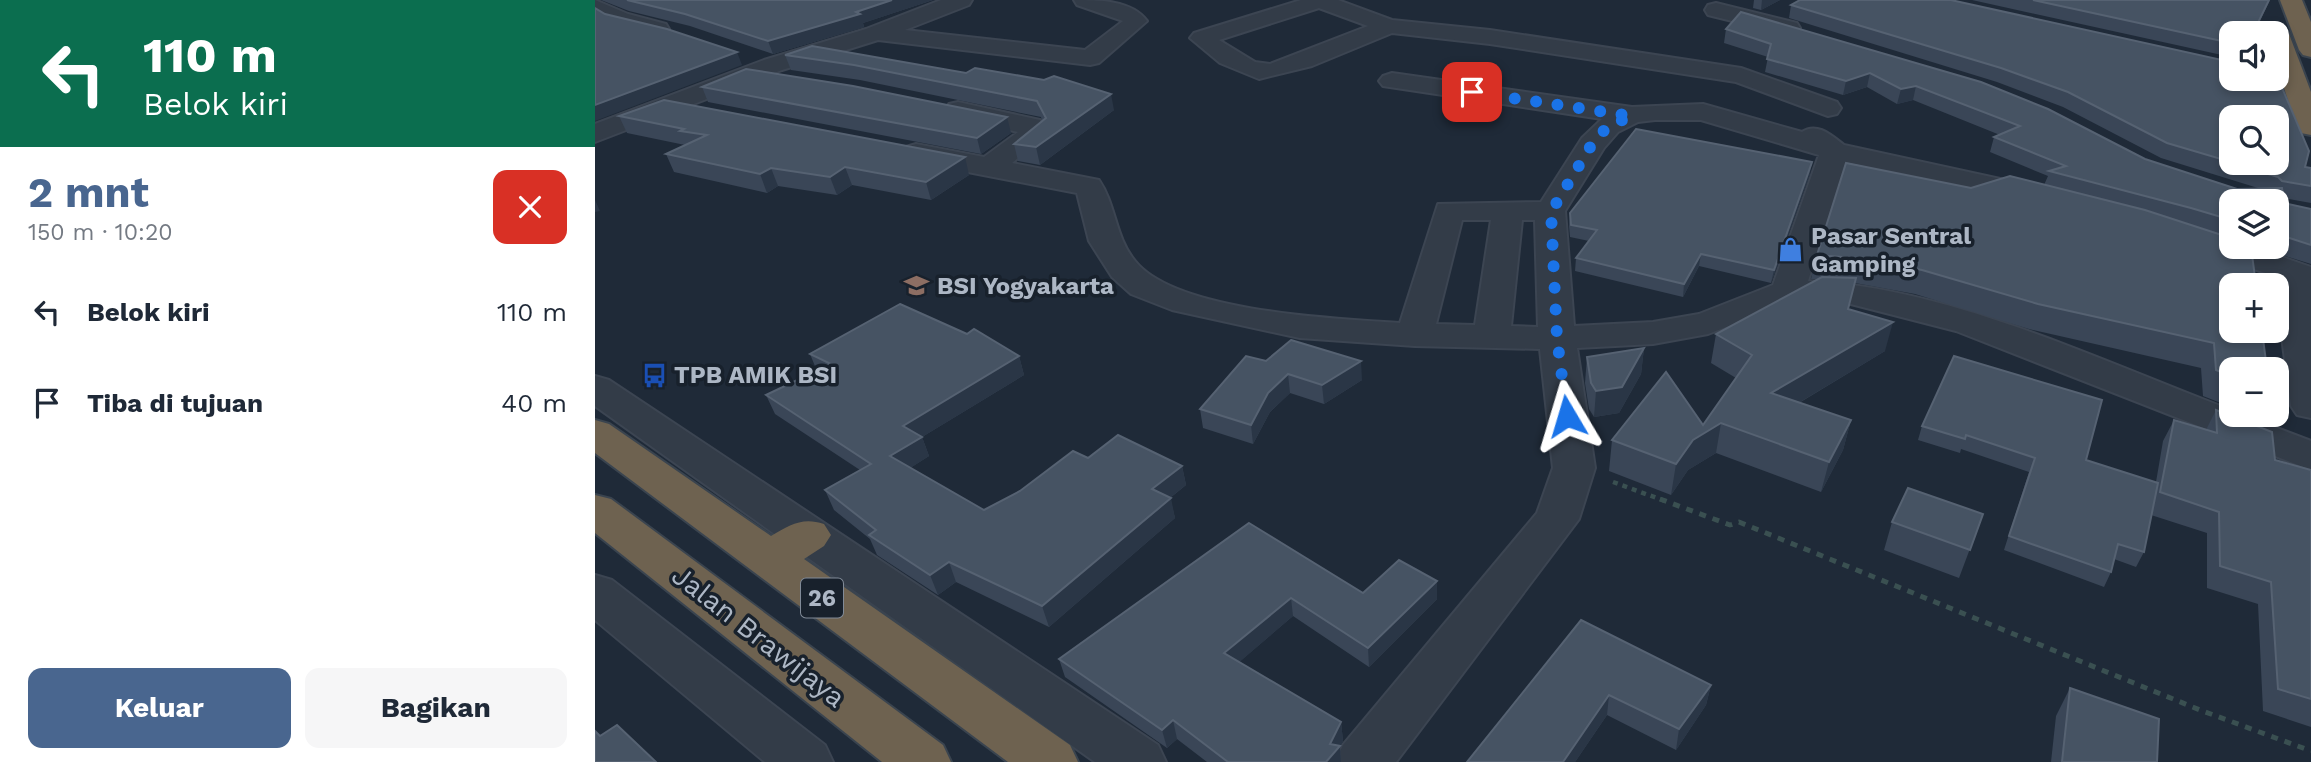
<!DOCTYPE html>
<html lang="id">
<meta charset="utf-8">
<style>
body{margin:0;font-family:"Work Sans",sans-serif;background:#f6f6f7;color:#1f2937;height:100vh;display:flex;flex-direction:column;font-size:26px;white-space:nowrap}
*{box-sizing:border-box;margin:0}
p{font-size:23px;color:#747a83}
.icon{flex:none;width:38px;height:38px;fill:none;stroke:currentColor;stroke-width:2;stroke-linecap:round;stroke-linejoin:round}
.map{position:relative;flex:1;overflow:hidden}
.details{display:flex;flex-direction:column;background:#fff;width:595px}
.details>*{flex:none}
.guide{background:#0b6e4f;color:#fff;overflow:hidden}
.fabs{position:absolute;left:1624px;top:21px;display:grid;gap:14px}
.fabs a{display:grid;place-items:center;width:70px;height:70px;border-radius:14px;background:#fff;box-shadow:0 4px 10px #0003;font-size:35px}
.pin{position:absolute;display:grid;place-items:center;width:60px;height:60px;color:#fff;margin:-30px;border-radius:14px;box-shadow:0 4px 10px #0006}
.me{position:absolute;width:77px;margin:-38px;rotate:353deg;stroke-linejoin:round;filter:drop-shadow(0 0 5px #0008)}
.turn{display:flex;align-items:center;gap:24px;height:147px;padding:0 28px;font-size:32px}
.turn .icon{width:91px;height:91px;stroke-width:2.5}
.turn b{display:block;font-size:49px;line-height:60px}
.round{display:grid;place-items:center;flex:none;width:74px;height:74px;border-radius:14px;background:#f6f6f7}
.head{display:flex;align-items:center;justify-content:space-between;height:119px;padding:0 28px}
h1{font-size:42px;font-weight:700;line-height:52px;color:#49668f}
.primary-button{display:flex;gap:14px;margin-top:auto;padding:14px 28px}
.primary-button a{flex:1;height:80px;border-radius:14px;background:#49668f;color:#fff;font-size:28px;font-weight:700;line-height:80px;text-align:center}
.primary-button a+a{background:#f6f6f7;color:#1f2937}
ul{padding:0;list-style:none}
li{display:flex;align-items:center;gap:21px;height:91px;padding:0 28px}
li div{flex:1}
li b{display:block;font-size:26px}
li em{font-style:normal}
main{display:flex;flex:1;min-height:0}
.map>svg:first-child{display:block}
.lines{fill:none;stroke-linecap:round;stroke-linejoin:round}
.minor-casing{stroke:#3c4552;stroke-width:4}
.highway-casing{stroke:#3a444f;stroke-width:4}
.path-far1{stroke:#3a5051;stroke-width:4.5;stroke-dasharray:5 5;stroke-linecap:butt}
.path{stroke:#3a5051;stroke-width:5;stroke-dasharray:7 7;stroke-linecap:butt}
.minor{fill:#333c48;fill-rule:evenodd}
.highway{fill:#6e6250;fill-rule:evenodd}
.wall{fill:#3a4657}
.shaded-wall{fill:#2a3646}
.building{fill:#465363;stroke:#566272;stroke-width:2}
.route{stroke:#1a73e8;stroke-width:12;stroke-dasharray:0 21.6}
.labels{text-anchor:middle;stroke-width:7;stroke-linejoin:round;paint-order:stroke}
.shield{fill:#18212c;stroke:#808a97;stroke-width:2}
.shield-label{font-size:23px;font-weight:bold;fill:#adb7c5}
.poi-label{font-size:24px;font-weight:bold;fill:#adb7c5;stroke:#18212c;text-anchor:start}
.near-street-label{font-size:28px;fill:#adb7c5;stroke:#18212c}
</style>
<main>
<section class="details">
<div class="guide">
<div class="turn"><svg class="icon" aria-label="left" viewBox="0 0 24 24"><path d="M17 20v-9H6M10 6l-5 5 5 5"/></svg><div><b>110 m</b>Belok kiri</div></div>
</div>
<div class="head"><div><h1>2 mnt</h1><p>150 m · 10:20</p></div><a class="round" style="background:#d93025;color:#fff"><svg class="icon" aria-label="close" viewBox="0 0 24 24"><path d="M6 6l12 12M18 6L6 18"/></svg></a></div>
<ul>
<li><svg class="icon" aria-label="left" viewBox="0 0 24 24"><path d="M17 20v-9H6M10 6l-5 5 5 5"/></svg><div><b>Belok kiri</b></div><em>110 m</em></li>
<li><svg class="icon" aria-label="arrive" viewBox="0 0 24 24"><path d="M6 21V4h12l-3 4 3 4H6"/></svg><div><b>Tiba di tujuan</b></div><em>40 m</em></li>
</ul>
<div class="primary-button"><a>Keluar</a><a>Bagikan</a></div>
</section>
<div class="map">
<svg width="1716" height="762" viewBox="0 0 1716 762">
<rect width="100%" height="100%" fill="#1f2a38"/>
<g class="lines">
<defs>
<g id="minor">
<polygon points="0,0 33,14 71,24 74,29 63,36 17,24 0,15"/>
<path d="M346,0H377L374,5L310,30L490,50L528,21L482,5L479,0C503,0 537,0 552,21L504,63L495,65L283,40L187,70L0,142V124L169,60L271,29Z"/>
<path d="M706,0H743L797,20L895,30L1146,68L1242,102L1246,108L1242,114L1233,116L1141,82L895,44L797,33L717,66L664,79L625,63L595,38L599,33ZM724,8L773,26L675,64L660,62L624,40Z"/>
<polygon points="1121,3 1202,23 1205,28 1194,35 1113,15 1110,10 1113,5"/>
<path d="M797,73L1037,107L1108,104L1207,132C1222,122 1236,135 1249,145L1452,189L1456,195L1452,201L1441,204L1251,162L1213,281C1350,286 1509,362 1636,410V415H1648L1716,441V470L1361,331L1252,303L1197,302L1113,334L1058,344L982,348L1000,468L984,519L801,762H740L748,745L942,513L958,468L945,349L820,346L705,338L577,310L536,294L517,277L494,241L482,193L321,162L311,159L307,153L311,147L321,144L389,157L423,132L354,116L350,110L354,104L363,102L445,120L452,134L417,163L504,180C521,205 520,237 540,261C580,312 742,319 805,323L843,204L946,202L987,138L1007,119L788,86L784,81L788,76ZM1060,120H1106L1224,155L1178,285L1104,314L1058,322L979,326L970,211L1009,148L1023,132L1043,122ZM867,220H896L880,325L841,324ZM927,220H940L943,327L916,326Z"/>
<polygon points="1610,231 1636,239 1636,247 1658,247 1716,267 1716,418 1702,415 1696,406 1679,276 1599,248 1594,241 1599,234"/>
<polygon points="0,376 14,380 563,745 571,762 500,762 0,406"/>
<polygon points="0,575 17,580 230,745 238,762 170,762 0,620"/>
</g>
<g id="highway">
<polygon points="1685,0 1707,0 1716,22 1716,57 1708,55 1704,50"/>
<polygon points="1682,27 1690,29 1694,34 1716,92 1716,135 1706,133 1702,127 1682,67 1682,33 1671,33"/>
<path d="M0,420L14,424L176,536C195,525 207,517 229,524L236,535L229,546L209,559L475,745L483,762H413L0,453Z"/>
<polygon points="0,495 16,499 348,745 356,762 287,762 0,533"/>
</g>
</defs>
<use href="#minor" class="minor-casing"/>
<use href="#highway" class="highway-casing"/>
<polyline class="path-far1" points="1018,482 1070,501"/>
<polyline class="path" points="1065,499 1135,525 1144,522 1605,710 1716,751"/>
<use href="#minor" class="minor"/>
<use href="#highway" class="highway"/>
</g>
<g class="wall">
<polygon points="6,0 338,0 268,23 269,27 178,54 95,26 34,11"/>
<polygon points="1159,0 1185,0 1166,10 1158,8"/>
<polygon points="1205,0 1710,167 1716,168 1716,203 1688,198 1689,203 1716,209 1716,264 1662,247 1682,247 1682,201 1636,201 1636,407 1608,396 1606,368 1434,329 1320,294 1260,283 1253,309 1290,351 1204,403 1256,420 1248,450 1226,492 1121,453 1093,470 1076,495 1014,471 1017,440 1108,425 1141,378 1116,363 1121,334 1223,279 1216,279 1222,255 1376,188 1449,185 1453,176 1395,152 1399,137 1405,135 1318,100 1302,104 1272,87 1248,95 1170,72 1173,57 1129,43 1131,29 1146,12 1550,159 1642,189 1663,188 1566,158 1468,107 1402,82 1194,18 1196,5"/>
<polygon points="1377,0 1675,0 1659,33 1636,33 1636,57"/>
<polygon points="217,46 519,110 445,165 423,161 419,144 447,121 446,117 265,80 196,70 190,55"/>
<polygon points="107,87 416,133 386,154 113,102"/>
<polygon points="24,116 374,175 336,200 257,185 242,195 183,186 172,193 79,172 71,154 90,145 32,133"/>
<polygon points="1215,174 1176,283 1104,266 1088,297 980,271 981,258 994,241 975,237 974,226 975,213"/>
<polygon points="1049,348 1046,374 1024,413 999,417 994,409 990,383 992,357"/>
<polygon points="215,354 424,356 429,375 327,437 334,456 315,468 389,510 493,458 587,466 591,485 575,498 580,518 454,627 361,582 343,595 282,555 275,539 239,510 230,490 265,470 180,414 171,395 222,371"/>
<polygon points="671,361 767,380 729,404 695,393 675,412 658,444 608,428 605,409"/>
<polygon points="1621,410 1680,460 1716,470 1716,727 1668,711 1663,604 1612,588 1612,533 1556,515 1549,552 1541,567 1519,559 1516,572 1509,587 1409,550 1434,472 1366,449 1365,453 1323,440 1327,426 1491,460 1561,482 1568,441 1579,420 1611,430"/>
<polygon points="1650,415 1662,415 1661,417"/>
<polygon points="1388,514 1364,578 1289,550 1297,522"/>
<polygon points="654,523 768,593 842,599 774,667 698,616 644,662 746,722 748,741 745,747 746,762 612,762 582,739 572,748 470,677 464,659"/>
<polygon points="986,620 1116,685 1111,705 1081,750 1012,715 980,762 872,762"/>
<polygon points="1475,688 1562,762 1456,762 1461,716"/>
</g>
<g class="shaded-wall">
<polygon points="297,0 338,0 268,23 269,27 178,54 173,41"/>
<polygon points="1167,0 1185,0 1166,10"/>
<polygon points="142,52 147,65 0,121 0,105"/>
<polygon points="1275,73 1272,87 1248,95 1251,81"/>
<polygon points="1321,86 1318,100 1302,104 1306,89"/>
<polygon points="516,94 519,110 445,165 441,147"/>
<polygon points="412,117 416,133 386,154 382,138"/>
<polygon points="370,157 374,175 336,200 331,182"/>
<polygon points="1217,162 1215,174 1176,283 1179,270"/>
<polygon points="250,167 257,185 242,195 235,177"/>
<polygon points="176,168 183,186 172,193 165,174"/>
<polygon points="0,200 5,211 0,212"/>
<polygon points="1106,254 1104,266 1088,297 1089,284"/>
<polygon points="1298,322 1290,351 1170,423 1176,393"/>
<polygon points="1049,348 1046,374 1024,413 999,417 1001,391"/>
<polygon points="424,356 429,375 327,437 334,456 303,476 295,456 308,426"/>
<polygon points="766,361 767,380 729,404 727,385"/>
<polygon points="693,374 695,393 675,412 658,444 656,425 673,393"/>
<polygon points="1256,420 1248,450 1226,492 1234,462"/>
<polygon points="1126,423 1121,453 1093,470 1076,495 1081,464 1098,440"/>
<polygon points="587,466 591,485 561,509 557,489"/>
<polygon points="576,498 580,518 454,627 447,606"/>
<polygon points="354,562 361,582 343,595 335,575"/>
<polygon points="842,581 842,599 774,667 773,648"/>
<polygon points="696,598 698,616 633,672 629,653"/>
<polygon points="1116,685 1111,705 1081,750 1084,729"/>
<polygon points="1014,695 1012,715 980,762 968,762"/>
<polygon points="578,720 582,739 572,748 567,730"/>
<polygon points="746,722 748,741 745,747 746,762 731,762 735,744"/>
</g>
<g class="building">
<polygon points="32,0 297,0 261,12 265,14 173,41 90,14"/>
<polygon points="1205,0 1356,0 1636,62 1636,79 1674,79 1685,83 1714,151 1710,167 1716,168 1716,186 1687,181 1683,177 1637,163 1682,163 1682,117 1636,117 1636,162 1572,143 1473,92 1406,68 1196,5"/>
<polygon points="1438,0 1674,0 1658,33 1636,33 1636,43"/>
<polygon points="0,8 10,14 72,29 142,52 0,105"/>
<polygon points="1146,12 1386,82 1453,109 1550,159 1642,189 1687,188 1689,203 1716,209 1716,245 1682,234 1682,201 1636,201 1636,220 1596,208 1454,171 1471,166 1399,137 1425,126 1321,86 1306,89 1275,73 1251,81 1172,59 1176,44 1131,29"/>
<polygon points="217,46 371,73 380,68 449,80 459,76 516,94 441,147 419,144 451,118 442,101 259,65 190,55"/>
<polygon points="151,69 258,86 412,117 382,138 107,87"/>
<polygon points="69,100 370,157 331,182 250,167 235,177 176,168 165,174 71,154 112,135 85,131 89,129 24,116"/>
<polygon points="1041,129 1217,162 1179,270 1106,254 1089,284 981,258 1002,230 976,225 975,213"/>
<polygon points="1251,163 1376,188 1415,176 1550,210 1636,238 1636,247 1656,247 1661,285 1636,285 1636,331 1667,331 1672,369 1636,369 1636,376 1621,370 1619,343 1443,304 1327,270 1272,259 1222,255"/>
<polygon points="1227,277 1261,278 1253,309 1298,322 1176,393 1256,420 1234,462 1126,423 1098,440 1081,464 1017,440 1071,372 1108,425 1157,355 1121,334"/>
<polygon points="305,304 372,334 379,329 424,356 308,426 327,437 295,456 389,510 425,491 478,451 493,458 523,435 587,466 557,489 576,498 447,606 354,562 335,575 274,535 281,530 230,490 276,464 171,395 236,364 215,354"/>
<polygon points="696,340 766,361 727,385 693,374 673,393 656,425 605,409 651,356 671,361"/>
<polygon points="1049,348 1027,387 1001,391 996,383 992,357"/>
<polygon points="1359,356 1507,400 1491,460 1563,483 1549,552 1523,544 1516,572 1414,536 1440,458 1371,435 1370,439 1327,426"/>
<polygon points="1621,410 1677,432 1680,460 1716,470 1716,699 1683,689 1676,582 1625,566 1624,512 1565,492 1579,420 1622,433"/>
<polygon points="1313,488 1388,514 1375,550 1297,522"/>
<polygon points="654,523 768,593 804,560 842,581 773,648 696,598 629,653 746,722 735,744 745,746 731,762 633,762 578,720 567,730 464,659"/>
<polygon points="986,620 1116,685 1084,729 1014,695 968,762 872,762"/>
<polygon points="1475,688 1564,719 1562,762 1467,762"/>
<polygon points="22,725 61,762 0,762 0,731 5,736"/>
</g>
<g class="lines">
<polyline class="route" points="877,92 1037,116 1013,126 997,144 956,212 962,338 972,416"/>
</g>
<defs>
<symbol id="shop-bare" viewBox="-9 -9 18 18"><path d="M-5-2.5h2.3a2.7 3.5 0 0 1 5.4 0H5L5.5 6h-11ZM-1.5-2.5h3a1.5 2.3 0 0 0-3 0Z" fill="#3f7fe0" stroke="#18212c" stroke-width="2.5" paint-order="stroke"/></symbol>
<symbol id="university-bare" viewBox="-9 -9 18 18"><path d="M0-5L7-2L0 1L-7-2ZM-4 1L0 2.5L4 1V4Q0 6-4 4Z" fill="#8d6e63" stroke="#18212c" stroke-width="2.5" paint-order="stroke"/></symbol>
<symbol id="bus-bare" viewBox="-9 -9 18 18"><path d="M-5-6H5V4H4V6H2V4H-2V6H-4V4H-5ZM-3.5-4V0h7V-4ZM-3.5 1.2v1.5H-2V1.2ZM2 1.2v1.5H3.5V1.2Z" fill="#1a4fb4" stroke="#18212c" stroke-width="2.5" paint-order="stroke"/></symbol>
</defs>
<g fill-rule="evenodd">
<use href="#shop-bare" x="1178" y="232" width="35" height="35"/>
<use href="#university-bare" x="304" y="268" width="35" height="35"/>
<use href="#bus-bare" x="42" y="358" width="35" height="35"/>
</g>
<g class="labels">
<rect class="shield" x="206" y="578.5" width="42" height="39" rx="5"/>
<g class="shield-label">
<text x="227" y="606">26</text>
</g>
<g class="poi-label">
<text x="1216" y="244">Pasar Sentral<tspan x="1216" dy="28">Gamping</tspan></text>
<text x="342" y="294">BSI Yogyakarta</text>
<text x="79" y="383">TPB AMIK BSI</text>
</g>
<g class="near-street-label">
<text transform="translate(164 636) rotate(38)" y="10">Jalan Brawijaya</text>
</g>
</g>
</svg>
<div class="fabs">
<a><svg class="icon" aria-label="sound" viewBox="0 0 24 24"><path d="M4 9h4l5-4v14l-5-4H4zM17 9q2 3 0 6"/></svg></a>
<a><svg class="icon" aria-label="search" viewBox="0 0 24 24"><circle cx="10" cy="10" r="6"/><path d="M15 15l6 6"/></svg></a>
<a><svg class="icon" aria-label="layers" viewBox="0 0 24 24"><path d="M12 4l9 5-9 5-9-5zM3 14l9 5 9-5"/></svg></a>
<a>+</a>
<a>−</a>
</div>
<div class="pin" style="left:877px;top:92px;background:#d93025"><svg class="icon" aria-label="arrive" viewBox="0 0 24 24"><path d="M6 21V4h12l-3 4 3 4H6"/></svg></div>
<svg class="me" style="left:972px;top:416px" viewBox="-20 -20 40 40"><path d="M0-17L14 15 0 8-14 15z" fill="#1a73e8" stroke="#fff" stroke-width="4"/></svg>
</div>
</main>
